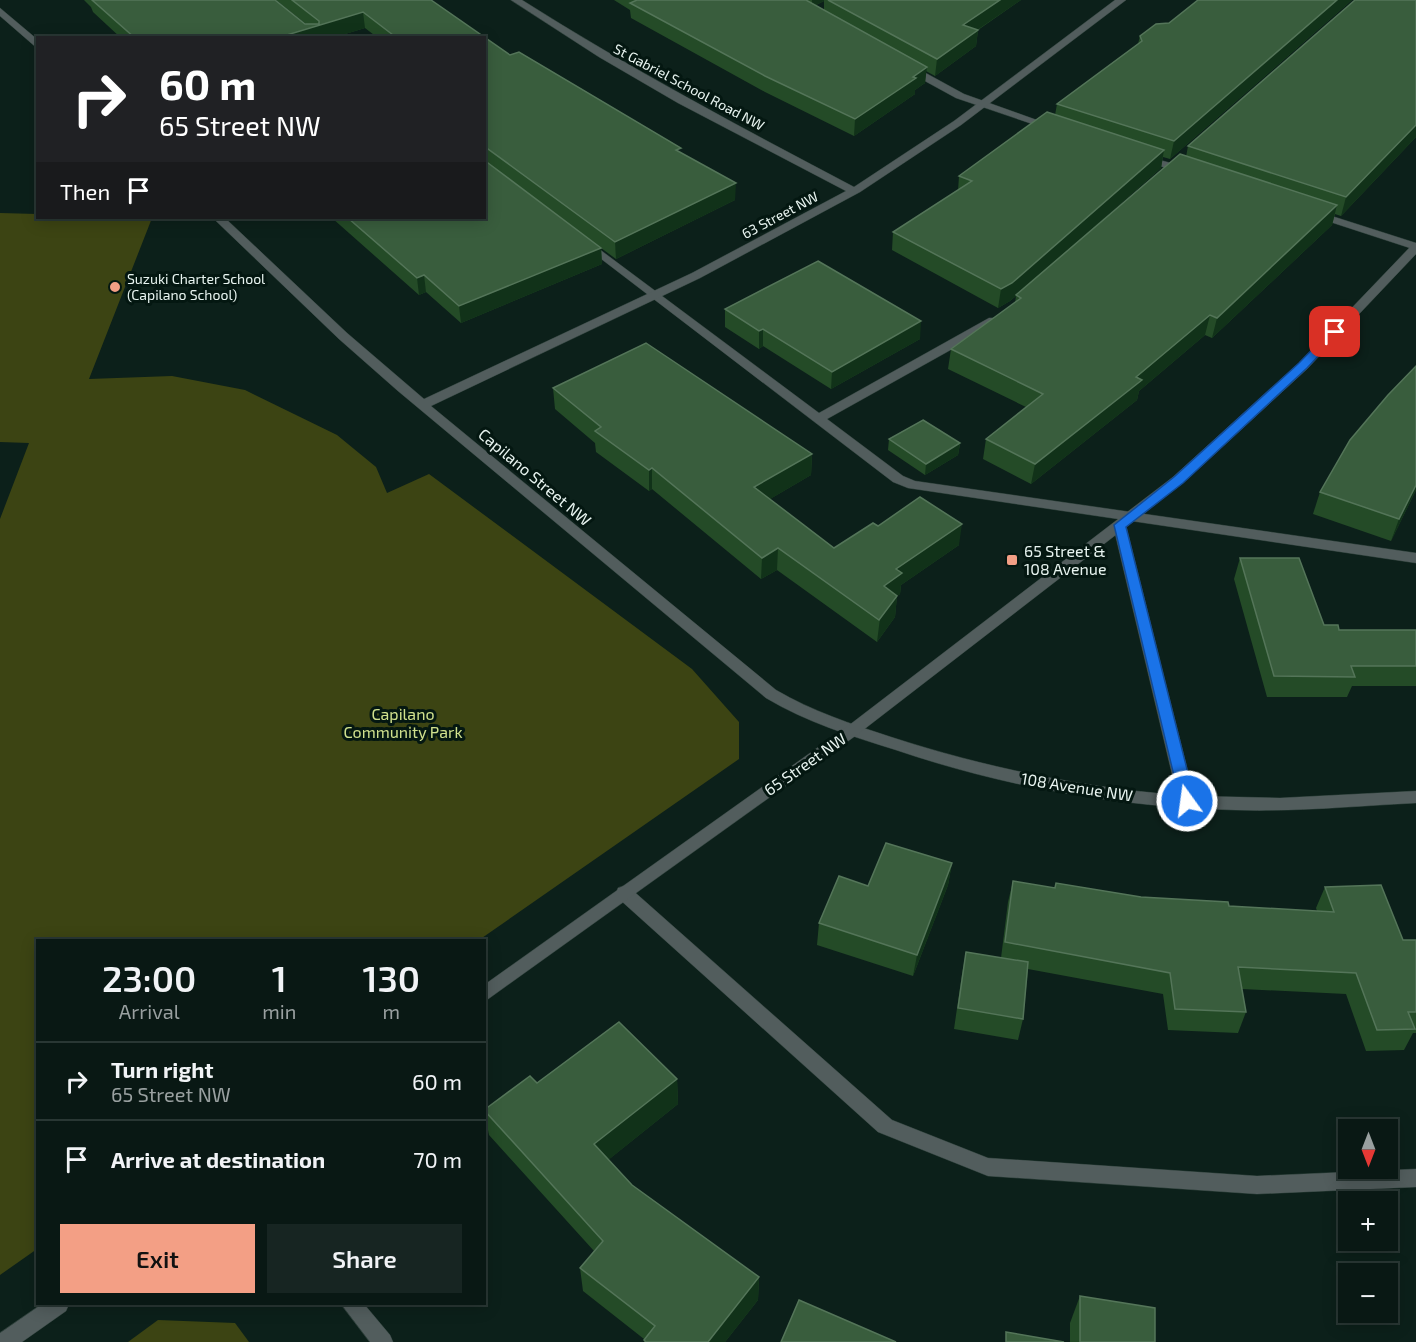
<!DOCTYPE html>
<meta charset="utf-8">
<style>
body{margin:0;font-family:"Exo 2",sans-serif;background:#172522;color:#f1f3f6;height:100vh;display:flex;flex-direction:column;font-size:22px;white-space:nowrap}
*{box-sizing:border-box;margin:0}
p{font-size:20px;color:#99a0a0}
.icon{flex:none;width:33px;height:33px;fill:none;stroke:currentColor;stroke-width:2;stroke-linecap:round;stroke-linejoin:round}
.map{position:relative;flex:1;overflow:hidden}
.drawer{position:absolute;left:36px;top:939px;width:450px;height:366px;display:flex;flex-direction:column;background:#091814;border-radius:0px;box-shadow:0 3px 15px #0003,0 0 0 2px #293734}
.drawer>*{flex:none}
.guide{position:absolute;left:36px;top:36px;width:450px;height:183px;border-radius:0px;box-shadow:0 3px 15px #0003,0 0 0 2px #293734;background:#202124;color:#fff;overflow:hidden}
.needle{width:39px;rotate:180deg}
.buttons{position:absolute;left:1338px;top:1119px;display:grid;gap:12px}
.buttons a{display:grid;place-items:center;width:60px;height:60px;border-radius:0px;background:#091814;box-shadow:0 3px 15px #0003,0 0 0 2px #293734;font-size:30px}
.pin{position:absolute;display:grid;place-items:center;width:51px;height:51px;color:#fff;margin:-26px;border-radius:12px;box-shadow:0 3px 9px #0006}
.me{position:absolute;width:66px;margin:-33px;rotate:346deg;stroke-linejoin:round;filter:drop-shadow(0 0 4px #0008)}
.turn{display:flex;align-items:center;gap:21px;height:126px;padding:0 24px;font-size:27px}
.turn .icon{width:78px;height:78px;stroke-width:2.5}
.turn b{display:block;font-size:42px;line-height:51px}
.then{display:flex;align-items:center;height:57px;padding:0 24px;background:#0003;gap:12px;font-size:22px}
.eta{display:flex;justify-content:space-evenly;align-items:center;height:102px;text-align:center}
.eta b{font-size:36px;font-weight:600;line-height:42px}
.action{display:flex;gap:12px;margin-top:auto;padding:12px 24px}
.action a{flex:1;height:69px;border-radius:0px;background:#f39f85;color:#111;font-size:24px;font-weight:600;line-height:69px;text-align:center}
.action a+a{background:#172522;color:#f1f3f6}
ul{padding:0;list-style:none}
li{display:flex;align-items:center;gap:18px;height:78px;padding:0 24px;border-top:2px solid #293734}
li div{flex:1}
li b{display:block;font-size:22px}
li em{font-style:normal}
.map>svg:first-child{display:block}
.green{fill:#3c4413}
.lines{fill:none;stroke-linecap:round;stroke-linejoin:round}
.service-casing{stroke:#2b3e38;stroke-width:1}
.minor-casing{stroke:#2b3e38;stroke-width:1}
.tertiary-casing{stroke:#2b3e38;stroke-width:1}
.service{fill:#525d5d;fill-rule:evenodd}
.minor{fill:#525d5d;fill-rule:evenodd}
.tertiary{fill:#525d5d;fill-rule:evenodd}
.wall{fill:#244b27;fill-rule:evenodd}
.shaded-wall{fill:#113219}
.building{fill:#395d3d;stroke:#547559;stroke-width:1.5}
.route{fill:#1a73e8;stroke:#114b97;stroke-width:1.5}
.poi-dot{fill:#f39f85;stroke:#041711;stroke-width:2}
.labels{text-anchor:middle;stroke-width:6;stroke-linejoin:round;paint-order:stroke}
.far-street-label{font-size:14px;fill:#e8f4f0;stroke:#041711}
.far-poi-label{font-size:14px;fill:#e8f4f0;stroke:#041711;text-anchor:start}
.street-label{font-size:16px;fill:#e8f4f0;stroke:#041711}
.poi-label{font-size:16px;fill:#e8f4f0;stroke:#041711;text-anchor:start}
.park-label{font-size:16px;fill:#d0e18d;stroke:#041711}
</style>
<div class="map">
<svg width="1416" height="1342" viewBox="0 0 1416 1342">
<rect width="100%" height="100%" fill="#0c201a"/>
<g class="green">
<polygon points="0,213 37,214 38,218 152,218 89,379 172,376 245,390 337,435 376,467 387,493 429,474 692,669 739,722 739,759 479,940 38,940 37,1249 0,1275 0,519 29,443 0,442"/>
<polygon points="158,1320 235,1323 249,1342 128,1342"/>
</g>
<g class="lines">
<defs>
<g id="service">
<polygon points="903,65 911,65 964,94 1059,128 1050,130 956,98 903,69"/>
<polygon points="1142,155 1192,169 1193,171 1188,174 1138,160 1137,158"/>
<polygon points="1316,211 1416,243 1416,250 1312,216 1310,214"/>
<polygon points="587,240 819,413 989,318 997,318 997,324 827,419 903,476 915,481 1416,553 1416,563 908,488 893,482 583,245 581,243"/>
<polygon points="624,886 630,888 892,1120 988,1158 1257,1176 1416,1169 1416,1187 1257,1194 988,1176 878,1132 618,898 616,893 618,888"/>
</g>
<g id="minor">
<path d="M511,0H522C631,69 740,127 854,187L954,121L1115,0H1126L961,125L860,192L700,278L431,406L776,690C812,711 851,724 891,737C984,767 1079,787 1177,795L1113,525L1115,522H1125L1194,796L1280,798L1416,791V803C1356,806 1295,812 1235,810C1119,807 1005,787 896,750C851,736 806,722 766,698L398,391L339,339L215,220L214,218H225L347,333L424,399L692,273L846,191L678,103L599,57Z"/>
<polygon points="0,8 38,40 38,49 0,16"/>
<polygon points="341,1304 364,1304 390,1335 393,1342 370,1342"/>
</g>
<g id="tertiary">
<polygon points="1416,244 1416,254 1307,369 1183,483 858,734 484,1002 484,985 848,726 1173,477 1299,363 1412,245"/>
<polygon points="42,1304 69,1304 66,1311 22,1342 0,1342 0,1333"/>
</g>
</defs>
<use href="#service" class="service-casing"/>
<use href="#minor" class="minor-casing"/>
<use href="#tertiary" class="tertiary-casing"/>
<use href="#service" class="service"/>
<use href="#minor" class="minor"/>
<use href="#tertiary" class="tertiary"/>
</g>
<g class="wall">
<polygon points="84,0 275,0 305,24 306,24 276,0 431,0 510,55 681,153 735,200 616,259 601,248 602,264 461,323 426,292 419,295 332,218 484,218 484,38 378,38 365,28 332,38 121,38 93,12 91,7"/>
<path d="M614,0H1021L978,30L976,46L935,76L926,71L925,83L915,90V94L854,136L765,92L631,18L630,10ZM824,1V10L816,5Z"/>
<polygon points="1198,0 1352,0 1170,159 1163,157 1161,168 1035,279 1186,157 1188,146 1416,0 1416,137 1341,216 1335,214 1332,225 1212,338 1205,335 1139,391 1137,400 1031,484 983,459 986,439 1026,407 948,369 951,349 1015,303 1016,296 1010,301 998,308 892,250 893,232 958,191 959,176 1055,115 1057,104 1138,44 1140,36 1169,23"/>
<polygon points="725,309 920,339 831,389 763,346 759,349 725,327"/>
<polygon points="1416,366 1416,490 1391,541 1313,514 1320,492"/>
<polygon points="553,388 812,454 811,475 770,499 834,548 878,526 959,545 901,585 900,594 897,596 895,617 877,642 777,570 761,579 652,489 649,491 596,452 595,443 555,409"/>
<polygon points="889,439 960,444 958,455 925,475 888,450"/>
<polygon points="1240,558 1324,625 1339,630 1416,630 1416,686 1352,686 1347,697 1267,697 1234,579"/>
<polygon points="952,863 948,885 913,976 817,945 819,923 868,886"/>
<polygon points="1013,881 1055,888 1056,883 1141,897 1229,906 1317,911 1316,908 1325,887 1403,940 1416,940 1416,1033 1413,1033 1404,1050 1366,1051 1346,994 1242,989 1246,1012 1238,1033 1168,1030 1163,994 1028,969 1023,1019 1018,1040 954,1029 962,974 966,952 1001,958 1008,902"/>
<polygon points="677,1079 678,1104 608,1160 632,1185 759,1277 758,1300 725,1342 644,1342 644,1339 583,1291 580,1268 594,1251 489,1135 484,1110 537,1083"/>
<polygon points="1080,1296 1155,1342 1070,1342 1070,1323"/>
</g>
<g class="shaded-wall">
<polygon points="812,0 824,0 824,1 812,7"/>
<polygon points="1000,0 1021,0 961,41 963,25"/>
<polygon points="1337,0 1352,0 1170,159 1174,141"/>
<polygon points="363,12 365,28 332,38 277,38"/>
<polygon points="978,30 976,46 935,76 937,59"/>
<polygon points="927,67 925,83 915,90 915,94 854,136 855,119"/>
<polygon points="1416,125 1416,137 1341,216 1346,197"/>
<polygon points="1164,150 1161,168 1010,301 998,308 1001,289"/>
<polygon points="736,183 735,200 616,259 615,242"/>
<polygon points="1337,205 1332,225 1212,338 1217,318"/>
<polygon points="601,248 602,264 461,323 459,306"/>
<polygon points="424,275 426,292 419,295 417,278"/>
<polygon points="1210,315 1205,335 1139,391 1137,400 1031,484 1035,464"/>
<polygon points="921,321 920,339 831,389 832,372"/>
<polygon points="763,329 763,346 759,349 759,331"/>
<polygon points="960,443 958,455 925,475 926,464"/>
<polygon points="812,454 811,475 753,509 754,487"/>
<polygon points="652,468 652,489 649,491 649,470"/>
<polygon points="1416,485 1416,490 1391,541 1399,519"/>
<polygon points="962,524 959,545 901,585 900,594 897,596 895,617 877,642 884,586 896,569"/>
<polygon points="778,548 777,570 761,579 762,558"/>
<polygon points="952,863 948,885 913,976 917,955"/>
<polygon points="677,1079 678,1104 597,1169 594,1144"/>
<polygon points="759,1277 758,1300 725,1342 708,1342"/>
</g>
<g class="building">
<polygon points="92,0 275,0 305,24 319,24 319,21 292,0 431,0 510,55 519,52 681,148 676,150 736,183 615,242 484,146 484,38 397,38 363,12 277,38 135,38"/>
<polygon points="637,0 806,0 927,67 913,77 916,78 855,119 765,76 630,3"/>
<polygon points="828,0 1000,0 963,25 978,30 937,59"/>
<polygon points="1198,0 1337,0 1174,141 1057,104 1142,41 1140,36 1156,24 1169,23"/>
<polygon points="1355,0 1416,0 1416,125 1346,197 1188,146"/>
<polygon points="1047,112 1164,150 1012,283 1001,289 893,232 972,181 959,176"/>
<polygon points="1180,154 1337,205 1217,318 1210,315 1136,377 1142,380 1035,464 986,439 1043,394 951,349 1021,298 1016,295"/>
<polygon points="484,160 601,248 459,306 424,275 417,278 348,218 484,218"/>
<polygon points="818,261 921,321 832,372 763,329 759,331 725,309"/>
<polygon points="646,343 812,454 754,487 834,548 873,523 878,526 920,497 962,524 896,569 902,573 884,586 897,596 879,620 778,548 762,558 652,468 649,470 595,431 601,427 553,388"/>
<polygon points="1416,366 1416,485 1399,519 1320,492 1350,440 1388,395"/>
<polygon points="923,420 960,443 926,464 889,439"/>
<polygon points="1240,558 1299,558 1324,625 1338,625 1339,630 1416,630 1416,666 1351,666 1355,677 1274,676"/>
<polygon points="886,843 952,863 917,955 819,923 839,876 868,886"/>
<polygon points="1013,881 1055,888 1056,883 1141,897 1228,902 1229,906 1334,912 1325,887 1381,885 1403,940 1416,940 1416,1012 1408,1012 1415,1029 1377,1030 1356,973 1238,967 1246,1012 1175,1009 1170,973 1005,942"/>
<polygon points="966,952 1028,962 1023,1019 958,1008"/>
<polygon points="619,1022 677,1079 594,1144 632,1185 759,1277 708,1342 646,1342 644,1340 655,1326 580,1268 603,1241 484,1110 530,1076 537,1083"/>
<polygon points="1080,1296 1155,1308 1155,1342 1080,1342"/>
<polygon points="799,1300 896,1342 781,1342"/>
<polygon points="1006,1332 1064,1342 1006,1342"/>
</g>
<polygon class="route" points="1331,330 1341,332 1307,368 1183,483 1126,527 1195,801 1187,807 1180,801 1114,525 1174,477 1299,363"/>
<g class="poi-dot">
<circle cx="115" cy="287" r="6"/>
<rect x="1006" y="554" width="12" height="12" rx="3"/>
</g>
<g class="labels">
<g class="far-street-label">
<text transform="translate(689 87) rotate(28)" y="5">St Gabriel School Road NW</text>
<text transform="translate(780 215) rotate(-28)" y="5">63 Street NW</text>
</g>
<g class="far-poi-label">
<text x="127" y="284">Suzuki Charter School<tspan x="127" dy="16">(Capilano School)</tspan></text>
</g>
<g class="street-label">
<text transform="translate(535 477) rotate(40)" y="6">Capilano Street NW</text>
<text transform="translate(805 764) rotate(-35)" y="6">65 Street NW</text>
<text transform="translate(1077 787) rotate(9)" y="6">108 Avenue NW</text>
</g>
<g class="poi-label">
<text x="1024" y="557">65 Street &amp;<tspan x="1024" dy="18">108 Avenue</tspan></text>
</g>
<g class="park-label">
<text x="403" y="720">Capilano<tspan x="403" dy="18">Community Park</tspan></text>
</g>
</g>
</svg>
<div class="buttons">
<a><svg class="needle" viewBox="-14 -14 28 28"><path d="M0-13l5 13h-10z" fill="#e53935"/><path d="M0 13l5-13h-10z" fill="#99a0a0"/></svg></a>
<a>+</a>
<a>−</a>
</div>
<div class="pin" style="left:1335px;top:332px;background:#d93025"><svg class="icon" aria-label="arrive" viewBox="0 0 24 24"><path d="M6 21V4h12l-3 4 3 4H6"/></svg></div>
<svg class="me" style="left:1187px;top:801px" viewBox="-20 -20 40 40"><circle r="17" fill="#1a73e8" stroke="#fff" stroke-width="3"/><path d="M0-11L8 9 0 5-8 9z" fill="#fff"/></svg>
<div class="guide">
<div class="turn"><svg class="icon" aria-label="right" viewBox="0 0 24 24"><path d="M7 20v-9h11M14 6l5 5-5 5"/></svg><div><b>60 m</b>65 Street NW</div></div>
<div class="then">Then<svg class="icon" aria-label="arrive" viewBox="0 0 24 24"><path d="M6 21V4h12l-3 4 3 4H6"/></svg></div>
</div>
<section class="drawer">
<div class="eta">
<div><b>23:00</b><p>Arrival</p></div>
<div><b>1</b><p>min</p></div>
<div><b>130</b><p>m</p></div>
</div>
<ul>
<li><svg class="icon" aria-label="right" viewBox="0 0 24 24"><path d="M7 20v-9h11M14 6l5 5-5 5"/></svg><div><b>Turn right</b><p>65 Street NW</p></div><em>60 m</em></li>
<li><svg class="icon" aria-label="arrive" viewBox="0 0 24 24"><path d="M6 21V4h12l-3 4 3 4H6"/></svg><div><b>Arrive at destination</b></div><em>70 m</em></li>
</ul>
<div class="action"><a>Exit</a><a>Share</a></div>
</section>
</div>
